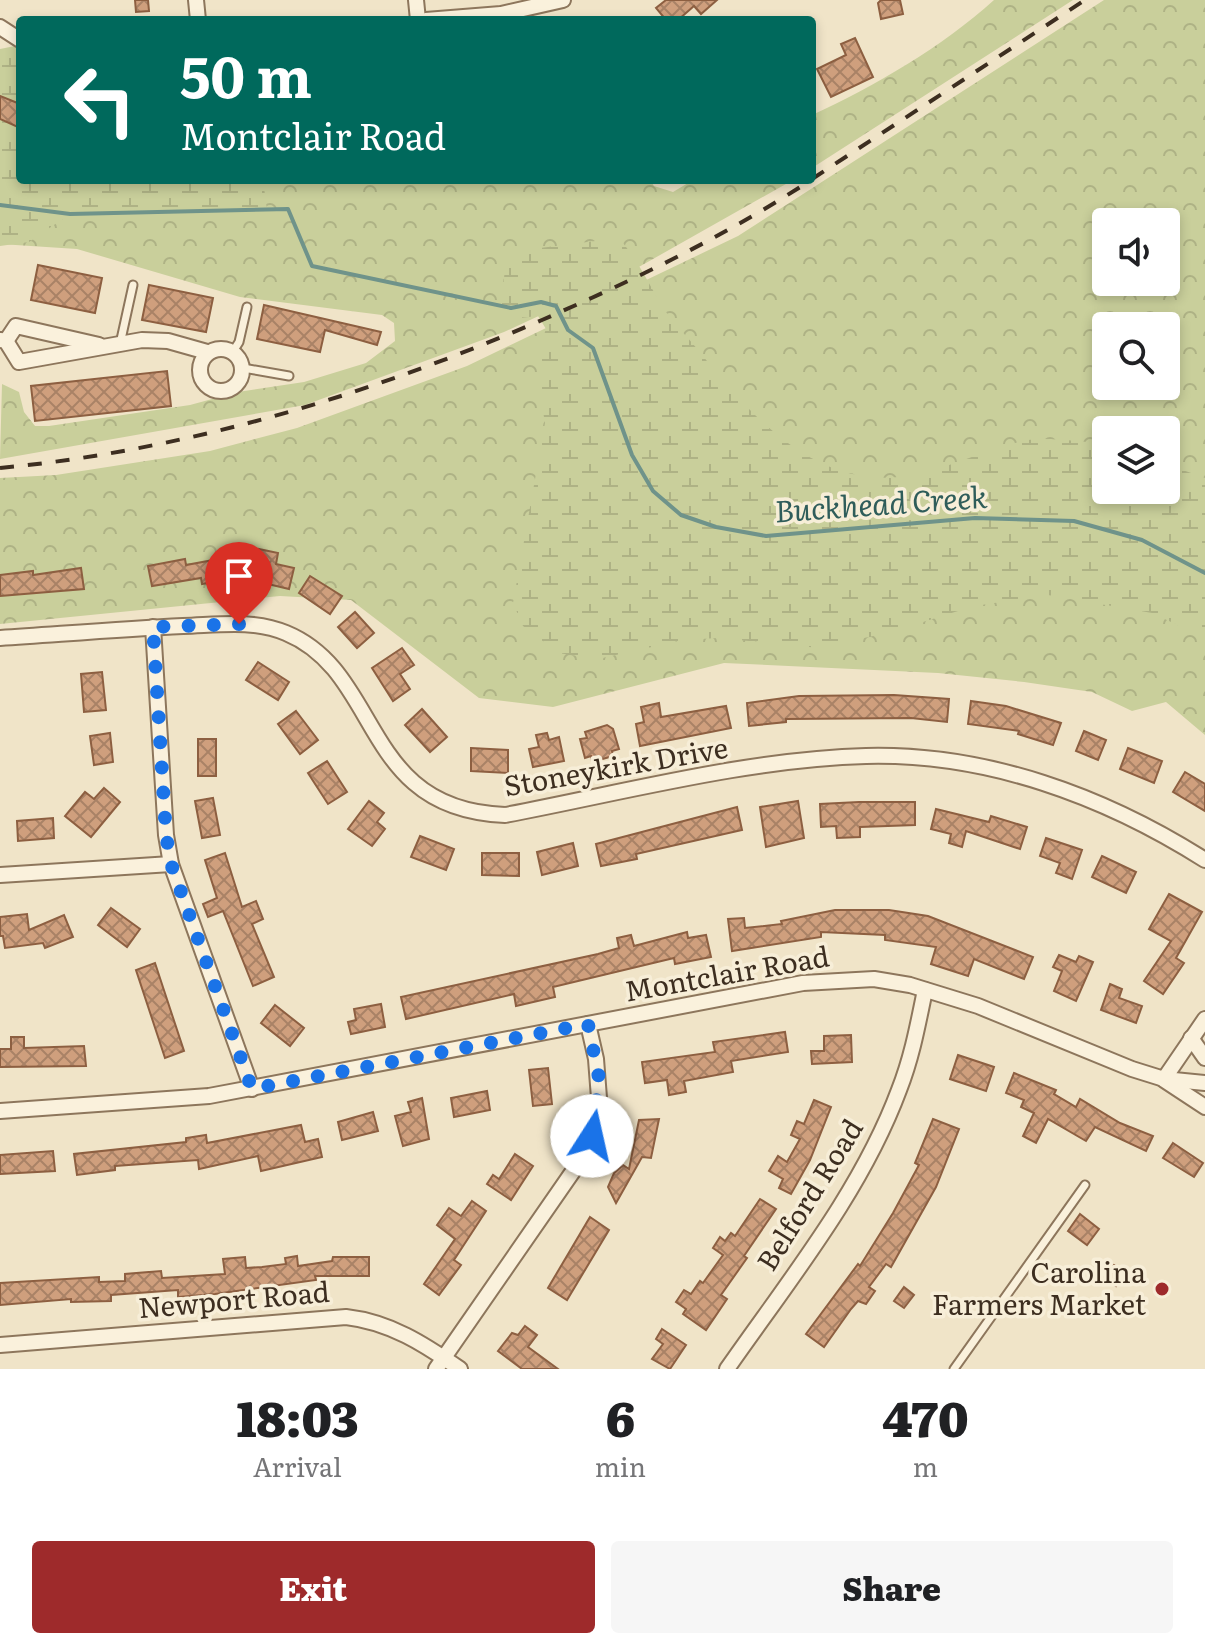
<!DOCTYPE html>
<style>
body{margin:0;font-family:Literata,serif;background:#f6f6f6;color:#202124;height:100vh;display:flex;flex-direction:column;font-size:30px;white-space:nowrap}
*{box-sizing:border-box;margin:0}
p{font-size:26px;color:#757577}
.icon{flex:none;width:44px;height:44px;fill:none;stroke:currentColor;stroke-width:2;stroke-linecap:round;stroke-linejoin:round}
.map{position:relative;height:1369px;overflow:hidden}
.drawer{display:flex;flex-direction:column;background:#fff;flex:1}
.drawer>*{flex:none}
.banner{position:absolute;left:16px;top:16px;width:800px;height:168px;border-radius:8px;box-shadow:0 4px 12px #0003;background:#00695c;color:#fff;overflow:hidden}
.controls{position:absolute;left:1092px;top:208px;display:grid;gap:16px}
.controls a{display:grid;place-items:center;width:88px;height:88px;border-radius:8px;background:#fff;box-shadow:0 4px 12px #0003;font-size:40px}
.pin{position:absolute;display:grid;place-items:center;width:68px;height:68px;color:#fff;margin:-82px -34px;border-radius:50% 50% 50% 0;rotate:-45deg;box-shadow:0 0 8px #0007}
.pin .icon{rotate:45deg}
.me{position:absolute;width:88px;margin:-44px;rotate:10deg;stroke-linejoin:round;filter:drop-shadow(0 0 6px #0008)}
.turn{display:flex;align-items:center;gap:28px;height:168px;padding:0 32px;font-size:36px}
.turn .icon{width:104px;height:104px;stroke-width:2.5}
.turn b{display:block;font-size:56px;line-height:68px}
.eta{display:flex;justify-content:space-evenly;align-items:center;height:136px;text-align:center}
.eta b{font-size:48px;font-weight:800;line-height:56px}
.action{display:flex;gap:16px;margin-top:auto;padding:16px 32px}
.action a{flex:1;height:92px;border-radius:8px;background:#9e2a2b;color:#fff;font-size:32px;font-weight:800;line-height:92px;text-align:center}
.action a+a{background:#f6f6f6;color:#202124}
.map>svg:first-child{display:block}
.forest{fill:url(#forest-crowns);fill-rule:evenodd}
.wetland{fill:url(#wetland-marsh)}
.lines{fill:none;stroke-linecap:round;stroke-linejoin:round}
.stream{stroke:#6f938a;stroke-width:4}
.building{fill:url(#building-cross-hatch);stroke:#8d5f41;stroke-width:2}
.service-casing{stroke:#8d765c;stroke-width:11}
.minor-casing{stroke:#8d765c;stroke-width:18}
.service{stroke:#faf1dc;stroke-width:7}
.minor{stroke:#faf1dc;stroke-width:14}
.rail{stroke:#3d2e20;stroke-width:4;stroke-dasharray:14 14;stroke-linecap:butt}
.route{stroke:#1a73e8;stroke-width:14;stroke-dasharray:0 25.2}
.poi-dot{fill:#9e2a2b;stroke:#f7eed8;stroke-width:3}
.labels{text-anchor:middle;stroke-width:7;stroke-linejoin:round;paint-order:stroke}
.street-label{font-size:28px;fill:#3d2e20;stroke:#f7eed8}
.poi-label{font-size:28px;fill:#3d2e20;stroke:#f7eed8;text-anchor:end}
.water-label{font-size:30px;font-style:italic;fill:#2f5d5a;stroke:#f7eed8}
</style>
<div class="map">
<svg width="1205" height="1369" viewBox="0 0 1205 1369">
<defs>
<pattern id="forest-crowns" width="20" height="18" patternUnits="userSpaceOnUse" patternTransform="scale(2)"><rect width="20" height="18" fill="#c9cf9b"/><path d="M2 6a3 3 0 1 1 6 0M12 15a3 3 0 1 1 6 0" fill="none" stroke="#aeb285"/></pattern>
<pattern id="wetland-marsh" width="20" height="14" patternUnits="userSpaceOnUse" patternTransform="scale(2)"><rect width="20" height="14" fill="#c9cf9b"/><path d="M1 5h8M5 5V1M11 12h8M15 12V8" fill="none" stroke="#aeb285"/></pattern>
<pattern id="building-cross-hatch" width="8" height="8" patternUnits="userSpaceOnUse" patternTransform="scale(2)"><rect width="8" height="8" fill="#cf9f7d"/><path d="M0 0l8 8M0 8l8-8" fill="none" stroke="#a98266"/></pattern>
</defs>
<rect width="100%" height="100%" fill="#f0e4c8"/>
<g class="forest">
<path d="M994,0H1073L812,168V115C875,86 942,47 994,0Z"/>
<path d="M1104,0H1205V735L1166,702L1132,711L1092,692L1024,682L938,673L724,663L553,707L479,698L351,600L280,596L0,624V478L56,475L210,451L297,428L467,366L738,236ZM1106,222H1166V282H1106ZM1106,326H1166V386H1106ZM1106,430H1166V490H1106Z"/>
<polygon points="0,168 20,180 161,184 300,180 650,180 654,186 673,192 693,180 793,180 614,281 504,332 305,405 0,459 2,384 19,392 24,412 35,426 49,426 190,405 238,392 304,382 366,363 395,341 394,323 382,315 240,297 77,249 0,244"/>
</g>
<g class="wetland">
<polygon points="20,45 20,180 263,180 267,210 70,214 29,242 0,246 0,49"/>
<path d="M619,238C638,261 644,275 658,299C668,318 686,335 699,351C750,415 815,490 907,476C946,470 983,450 1023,441C1046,436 1077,442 1101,443L1106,444V490H1166V464L1205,478V638L1152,613L1048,595L974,606L891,632L819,648L718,638L683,640L598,659L558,653L523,626L513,603L545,423C540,394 535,357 546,329L538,316L500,320L505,268L540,248Z"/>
</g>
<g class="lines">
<polyline class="stream" points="0,205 70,214 288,209 312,266 511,308 541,302 556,306 568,330 593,348 632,455 653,491 681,515 716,527 766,536 975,518 1074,521 1142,540 1205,573"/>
</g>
<g class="building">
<polygon points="135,0 148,0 149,11 136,12"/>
<polygon points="666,0 717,0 701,14 694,6 678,20 666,20 656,8"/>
<polygon points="881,0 900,0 903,14 881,19 878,3"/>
<polygon points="855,38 873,77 831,97 817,69 846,55 841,44"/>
<polygon points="0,96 20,104 20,128 0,119"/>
<polygon points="38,265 102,278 95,313 31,300"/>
<polygon points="149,285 213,298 206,332 142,320"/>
<polygon points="264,305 381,332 377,345 325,330 320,352 257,339"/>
<polygon points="167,371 171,406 35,421 31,386"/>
<polygon points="259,549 278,553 276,564 294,568 289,589 251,580"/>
<polygon points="235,556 239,577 202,584 201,578 152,586 148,566 185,559 186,565"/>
<polygon points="81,568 84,589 0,596 0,575 33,571 33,575"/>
<polygon points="310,576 342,596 330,614 299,593"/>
<polygon points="355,612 374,633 357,648 338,627"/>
<polygon points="402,648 414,665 400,674 410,689 393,701 372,668"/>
<polygon points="258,662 289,682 278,700 246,680"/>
<polygon points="102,672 106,710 84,712 81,674"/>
<polygon points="894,695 949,699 947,722 911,718 786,719 786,722 749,726 747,703 799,696"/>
<polygon points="971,701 1006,706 1061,723 1053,745 1018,734 1019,731 968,724"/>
<polygon points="659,703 661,717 726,706 731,728 640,746 636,724 644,722 641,707"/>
<polygon points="422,709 447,737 430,752 405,725"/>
<polygon points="296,711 318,740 300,754 278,724"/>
<polygon points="607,725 613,729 619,749 612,751 613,756 592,762 591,756 585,758 580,739 587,738 585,732"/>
<polygon points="1084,731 1106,740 1098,760 1076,751"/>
<polygon points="110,733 113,762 94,765 90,736"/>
<polygon points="547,733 549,740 559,737 564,761 533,767 529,749 539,747 536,735"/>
<rect x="198" y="739" width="18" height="37"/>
<polygon points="471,748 508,750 508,773 471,771"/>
<polygon points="1128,748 1162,761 1154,783 1120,769"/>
<polygon points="327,761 347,792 328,804 308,773"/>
<polygon points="1185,772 1205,784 1205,811 1173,792"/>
<polygon points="104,788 120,802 91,837 65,816 85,792 94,799"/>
<polygon points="213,798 220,835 202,838 195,801"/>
<polygon points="369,801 384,813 377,822 385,829 372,846 348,829"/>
<polygon points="798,801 804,838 766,847 760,807"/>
<polygon points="859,802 915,802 915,825 860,827 860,837 837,838 836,826 821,827 820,804"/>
<polygon points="737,807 742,830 636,854 637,859 601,866 596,844"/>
<polygon points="936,809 989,822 991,816 1027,827 1020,849 966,831 962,847 949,843 951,834 931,829"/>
<polygon points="53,818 54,838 18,841 17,821"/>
<polygon points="420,836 454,849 446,870 411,857"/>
<polygon points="1046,838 1082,850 1072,879 1056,873 1060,863 1040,856"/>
<polygon points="573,843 578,866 542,875 537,852"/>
<polygon points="225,853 242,907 256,901 263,919 252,924 274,977 253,986 223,911 208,917 203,904 217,898 205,860"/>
<polygon points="482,853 519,853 519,876 482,875"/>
<polygon points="1102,856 1136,872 1126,893 1092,877"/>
<polygon points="1169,894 1202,912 1176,958 1184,963 1163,994 1144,981 1171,941 1149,929"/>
<polygon points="111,908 140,929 127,947 98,925"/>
<polygon points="835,910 889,910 928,916 1033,957 1024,979 974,959 968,976 931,964 936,947 885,940 885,935 821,932 821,937 732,951 728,919 744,918 745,928 782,924 781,921"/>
<polygon points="27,914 29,930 64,915 73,937 45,948 43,943 5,948 3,936 0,936 0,917"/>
<polygon points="687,932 688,938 706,935 711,957 675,964 674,958 553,987 555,997 516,1006 514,994 406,1019 401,997 598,954 619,948 617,938 631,935 634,946"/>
<polygon points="1059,955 1076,962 1079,956 1093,962 1076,1001 1054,991 1062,971 1053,967"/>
<polygon points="155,963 184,1051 165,1058 136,970"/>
<polygon points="1110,984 1122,989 1119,998 1142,1006 1136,1023 1101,1010"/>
<polygon points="381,1004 385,1027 351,1034 348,1022 356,1020 354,1009"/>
<polygon points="275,1005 304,1028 290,1046 261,1023"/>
<polygon points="785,1032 788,1052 731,1061 733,1072 684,1081 686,1092 669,1095 667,1080 645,1083 642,1062 715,1052 713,1042"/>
<polygon points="851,1035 852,1062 812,1064 811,1051 824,1051 824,1036"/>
<polygon points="11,1037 24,1037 24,1048 84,1046 86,1066 0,1067 0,1049 11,1049"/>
<polygon points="958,1055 994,1067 986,1091 950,1079"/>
<polygon points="548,1068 552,1104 533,1106 529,1070"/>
<polygon points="1014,1073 1056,1090 1054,1094 1076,1107 1080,1099 1120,1123 1153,1136 1146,1151 1095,1127 1086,1141 1048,1119 1036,1143 1023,1136 1034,1113 1021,1107 1024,1100 1006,1093"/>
<polygon points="487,1091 490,1110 454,1117 451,1098"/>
<polygon points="422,1098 429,1139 403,1146 395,1116 411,1112 408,1102"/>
<polygon points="814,1100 831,1107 810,1160 791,1194 779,1188 783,1179 769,1171 778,1156 787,1162 800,1139 791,1135 797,1121 804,1124"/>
<polygon points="373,1112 378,1131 342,1140 338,1122"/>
<polygon points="659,1119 651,1158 642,1157 616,1203 608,1187 614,1173 623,1165 629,1169 639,1120"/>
<polygon points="933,1119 959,1129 936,1187 891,1267 886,1264 869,1287 875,1291 866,1304 858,1301 851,1309 824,1347 806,1334 858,1264 860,1266 893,1213 919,1165 915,1163"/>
<polygon points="301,1125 305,1142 318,1139 322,1157 261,1171 258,1156 199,1169 198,1160 115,1166 115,1170 77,1175 74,1154 186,1142 186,1138 206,1135 207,1143"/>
<polygon points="1173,1143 1203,1163 1194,1177 1163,1158"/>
<polygon points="53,1151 55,1171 0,1174 0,1155"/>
<polygon points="515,1154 533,1166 511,1200 487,1184 493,1175 499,1179"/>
<polygon points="760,1199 776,1209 744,1256 747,1258 721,1295 727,1299 706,1330 683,1314 686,1309 676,1302 684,1290 691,1294 700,1281 703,1283 723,1255 713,1248 720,1237 725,1241 731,1233 735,1236"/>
<polygon points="472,1201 486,1211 454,1260 461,1265 439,1295 424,1284 455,1239 437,1225 449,1208 461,1216"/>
<polygon points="1080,1214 1099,1229 1087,1245 1068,1231"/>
<polygon points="590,1217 609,1230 567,1300 548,1288"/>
<polygon points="297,1256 298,1266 332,1261 333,1257 369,1257 369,1276 315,1276 316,1280 215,1294 178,1297 178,1290 111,1295 111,1301 71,1302 71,1299 0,1305 0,1283 99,1277 99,1282 125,1281 125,1274 161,1271 162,1278 225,1274 223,1259 245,1257 246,1268 262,1267 286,1264 285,1258"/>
<polygon points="1114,1265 1125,1273 1116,1286 1104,1277"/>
<polygon points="904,1287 914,1295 904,1308 894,1301"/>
<polygon points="525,1326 537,1335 528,1347 558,1369 522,1369 498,1351 512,1333 518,1335"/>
<polygon points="662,1329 686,1345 670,1369 652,1359 663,1344 656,1339"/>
</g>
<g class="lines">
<defs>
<g id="service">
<polyline points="120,344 133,285"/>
<polyline points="232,353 239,342 247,307"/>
<polyline points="243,368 289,376"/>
<polyline points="954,1369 1085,1185"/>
</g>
<g id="minor">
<polyline points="196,0 198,20"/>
<polyline points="416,0 418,20"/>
<polyline points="426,20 501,14 563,0"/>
<polyline points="0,27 20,40"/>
<polyline points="0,340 6,341 19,362 142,340 168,341 207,352"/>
<polyline points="6,341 16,326 99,345"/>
<circle cx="221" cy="370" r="21"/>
<polyline points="153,627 166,835 171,864 252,1089"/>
<path d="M0,638C61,634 122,629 183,626C217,625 253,619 286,633C383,673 360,810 505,815C621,793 749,759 866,756C987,753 1104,796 1205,860"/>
<polyline points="0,875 171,864"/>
<polyline points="1191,1038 1205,1058"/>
<polyline points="1164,1079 1205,1019"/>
<polyline points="1164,1080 1205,1107"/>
<polyline points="0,1111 209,1096 803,983 874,979 910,985 978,1006 1132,1069 1164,1079 1205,1083"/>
<path d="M0,1345L346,1317C390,1322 424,1344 460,1369"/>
<polyline points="436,1369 585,1154 599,1098 596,1059 588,1024"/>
<path d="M727,1369C789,1280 861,1192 899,1090C912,1057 918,1024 925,990"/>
</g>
</defs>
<use href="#service" class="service-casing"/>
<use href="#minor" class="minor-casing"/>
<use href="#service" class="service"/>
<use href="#minor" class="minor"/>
<g class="rail">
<polyline points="812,179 1085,0"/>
<path d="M0,468C189,450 368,395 542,320C634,280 727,235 811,180"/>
</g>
</g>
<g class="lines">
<polyline class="route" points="239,624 153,627 166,835 171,864 252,1089 588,1024 599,1078 592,1136"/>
</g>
<circle class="poi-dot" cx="1162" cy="1289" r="8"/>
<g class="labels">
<g class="street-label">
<text transform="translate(616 767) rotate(-10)" y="10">Stoneykirk Drive</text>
<text transform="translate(727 974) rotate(-10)" y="10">Montclair Road</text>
<text transform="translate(810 1195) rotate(-58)" y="10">Belford Road</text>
<text transform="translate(234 1300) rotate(-5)" y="10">Newport Road</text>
</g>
<g class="poi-label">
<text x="1146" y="1283">Carolina<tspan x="1146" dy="32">Farmers Market</tspan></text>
</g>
<g class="water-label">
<text transform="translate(881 505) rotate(-4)" y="10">Buckhead Creek</text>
</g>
</g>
</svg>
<div class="controls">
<a><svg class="icon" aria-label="sound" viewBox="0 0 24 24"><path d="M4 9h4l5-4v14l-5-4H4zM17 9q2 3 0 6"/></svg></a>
<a><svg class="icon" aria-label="search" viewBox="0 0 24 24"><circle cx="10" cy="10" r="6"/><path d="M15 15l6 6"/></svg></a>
<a><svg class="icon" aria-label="layers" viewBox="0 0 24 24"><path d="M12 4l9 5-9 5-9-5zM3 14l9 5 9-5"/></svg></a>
</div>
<div class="pin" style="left:239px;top:624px;background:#d93025"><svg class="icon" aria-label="arrive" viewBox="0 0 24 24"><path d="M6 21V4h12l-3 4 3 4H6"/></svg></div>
<svg class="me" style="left:592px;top:1136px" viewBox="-20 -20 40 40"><circle r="19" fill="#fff"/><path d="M0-13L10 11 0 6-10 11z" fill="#1a73e8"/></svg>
<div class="banner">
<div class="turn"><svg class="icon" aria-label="left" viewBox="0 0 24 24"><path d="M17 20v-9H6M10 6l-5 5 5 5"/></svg><div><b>50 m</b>Montclair Road</div></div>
</div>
</div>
<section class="drawer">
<div class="eta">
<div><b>18:03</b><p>Arrival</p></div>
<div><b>6</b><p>min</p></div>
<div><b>470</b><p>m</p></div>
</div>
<div class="action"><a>Exit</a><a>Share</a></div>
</section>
